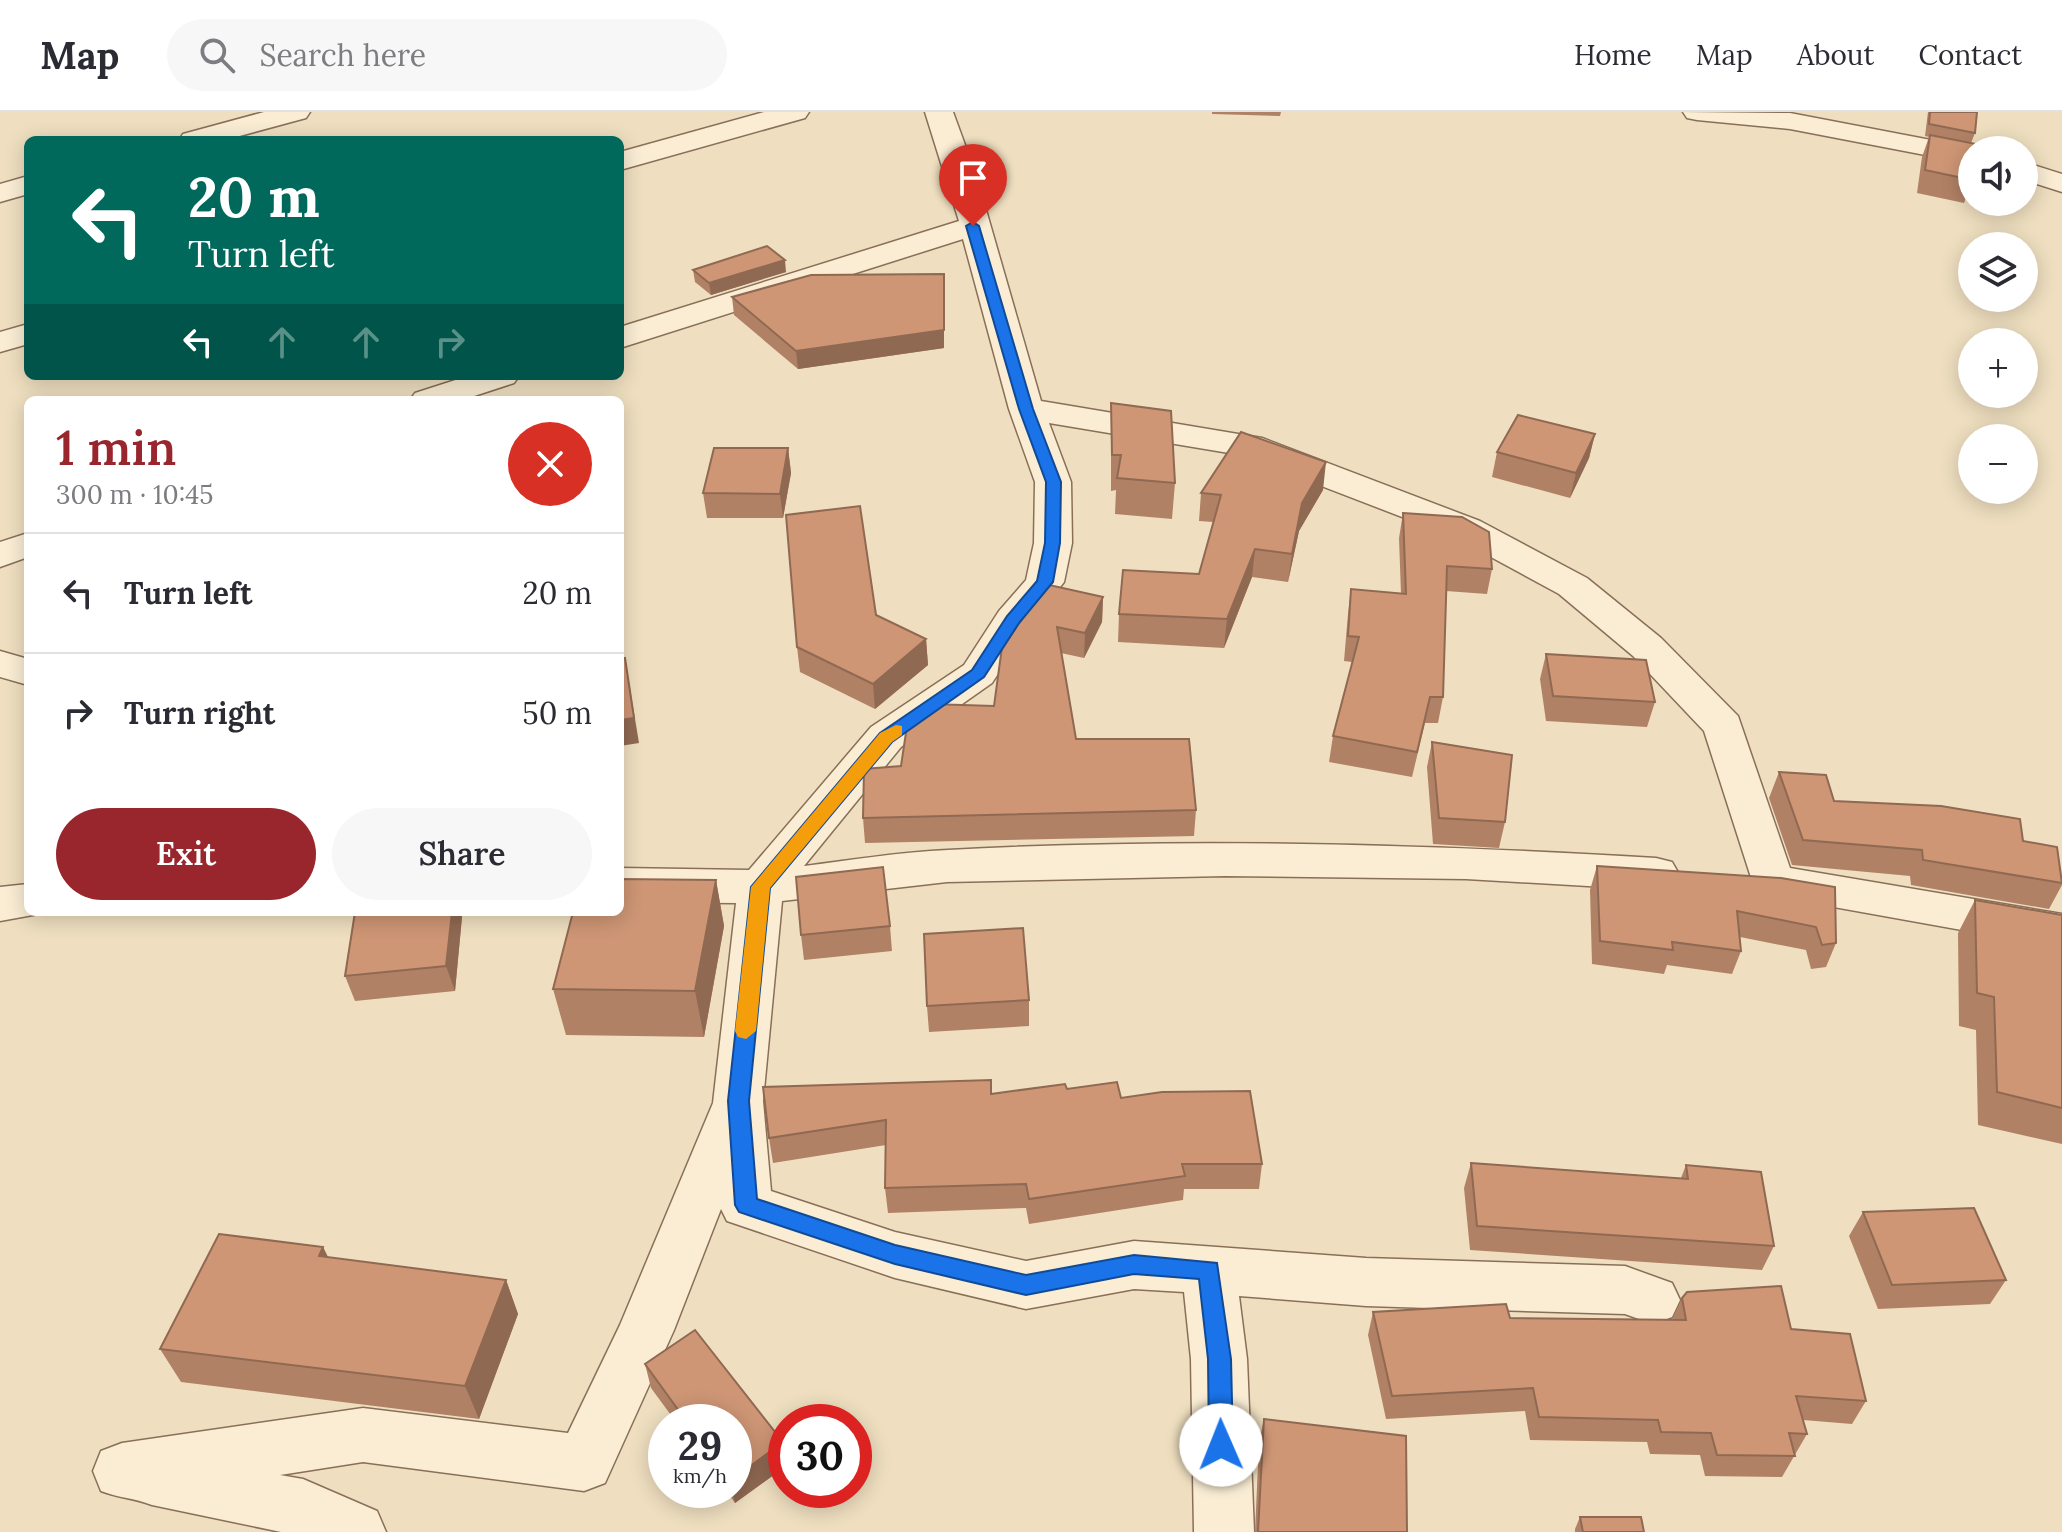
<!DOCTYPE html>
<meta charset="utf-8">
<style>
body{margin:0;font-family:Lora,serif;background:#f7f7f7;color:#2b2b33;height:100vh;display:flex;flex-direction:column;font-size:30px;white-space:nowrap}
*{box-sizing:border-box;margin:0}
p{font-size:26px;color:#7c7c81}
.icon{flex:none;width:44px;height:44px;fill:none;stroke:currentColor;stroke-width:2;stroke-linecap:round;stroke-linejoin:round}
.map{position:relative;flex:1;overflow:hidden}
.drawer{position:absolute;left:24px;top:284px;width:600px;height:520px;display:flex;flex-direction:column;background:#fff;border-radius:12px;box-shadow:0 4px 20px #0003}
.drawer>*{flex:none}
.hud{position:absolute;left:24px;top:24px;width:600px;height:244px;border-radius:12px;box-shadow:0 4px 20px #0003;background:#00695c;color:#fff;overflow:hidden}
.buttons{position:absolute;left:1958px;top:24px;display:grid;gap:16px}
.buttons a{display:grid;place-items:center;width:80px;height:80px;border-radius:50%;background:#fff;box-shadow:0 4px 20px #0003;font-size:40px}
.speed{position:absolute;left:648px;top:1292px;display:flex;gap:16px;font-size:40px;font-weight:700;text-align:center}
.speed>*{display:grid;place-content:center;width:104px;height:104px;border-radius:50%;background:#fff;box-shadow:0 4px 20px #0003;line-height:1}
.speed small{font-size:20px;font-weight:400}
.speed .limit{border:12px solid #d22;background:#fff;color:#111}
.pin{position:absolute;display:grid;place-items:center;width:68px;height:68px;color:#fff;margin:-82px -34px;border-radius:50% 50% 50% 0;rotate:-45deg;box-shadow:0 0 8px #0007}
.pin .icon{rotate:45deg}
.me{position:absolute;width:88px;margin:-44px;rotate:359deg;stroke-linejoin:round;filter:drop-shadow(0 0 6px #0008)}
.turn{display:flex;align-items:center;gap:28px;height:168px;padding:0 32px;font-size:36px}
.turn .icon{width:104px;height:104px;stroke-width:2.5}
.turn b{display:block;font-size:56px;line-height:68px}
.lanes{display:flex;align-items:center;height:76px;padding:0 32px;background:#0003;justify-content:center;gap:40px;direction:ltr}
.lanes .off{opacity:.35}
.round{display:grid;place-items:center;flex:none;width:84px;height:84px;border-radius:42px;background:#f7f7f7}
.head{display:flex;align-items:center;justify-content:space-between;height:136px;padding:0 32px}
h1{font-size:48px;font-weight:600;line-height:60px;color:#99262d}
.action{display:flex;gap:16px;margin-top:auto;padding:16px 32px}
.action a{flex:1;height:92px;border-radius:48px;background:#99262d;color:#fff;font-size:32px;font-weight:600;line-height:92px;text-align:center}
.action a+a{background:#f7f7f7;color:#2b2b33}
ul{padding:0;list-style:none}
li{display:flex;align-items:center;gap:24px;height:120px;padding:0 32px;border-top:2px solid #e1e1e2}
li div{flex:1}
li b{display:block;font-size:30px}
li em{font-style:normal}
header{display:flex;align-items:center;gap:48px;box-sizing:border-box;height:112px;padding:0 40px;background:#fff;border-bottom:2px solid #e1e1e2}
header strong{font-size:38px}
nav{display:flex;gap:44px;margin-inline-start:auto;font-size:28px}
.search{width:560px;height:72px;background:#f7f7f7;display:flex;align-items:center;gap:20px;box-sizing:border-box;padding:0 28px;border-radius:44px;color:#7c7c81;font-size:30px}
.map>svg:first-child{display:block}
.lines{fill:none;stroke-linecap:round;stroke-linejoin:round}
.minor-casing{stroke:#896f58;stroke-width:3}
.minor{fill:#faedd4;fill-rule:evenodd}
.wall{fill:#b18165}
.shaded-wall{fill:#906952}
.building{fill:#ce9675;stroke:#906952;stroke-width:2}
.route{fill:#1a73e8;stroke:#114b97;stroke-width:2}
.slow{fill:#f59e0b}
</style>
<header>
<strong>Map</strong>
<div class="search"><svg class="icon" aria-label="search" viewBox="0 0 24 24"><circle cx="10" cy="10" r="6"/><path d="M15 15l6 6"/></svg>Search here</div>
<nav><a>Home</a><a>Map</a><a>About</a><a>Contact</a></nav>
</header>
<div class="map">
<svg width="2062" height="1420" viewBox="0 0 2062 1420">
<rect width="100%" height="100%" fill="#efdfc0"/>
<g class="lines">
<defs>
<g id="minor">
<polygon points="264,0 310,0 306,6 225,28 179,28 183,22"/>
<polygon points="764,0 809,0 805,6 620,58 620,40"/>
<path d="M925,0H953L976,63L1041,289L1262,326L1480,409L1587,466L1661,526L1738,604L1790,756L2062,802V836L1756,781L1704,619L1633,544L1559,482L1454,425L1241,343L1049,311L1071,370L1072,431L1064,470L1028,516L992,571L901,635L804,754C852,748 900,740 948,738C1184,725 1421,732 1656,746L1672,750L1679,762L1672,774L1656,778L1466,767L1225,764L947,770L782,789L763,989L771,1079L895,1120L1026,1149L1134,1129L1366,1146L1625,1154L1672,1171L1680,1188L1672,1205L1653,1212L1625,1202L1366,1194L1239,1184L1247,1247L1254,1420H1194L1191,1247L1184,1180L1134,1177L1026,1197L895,1166L727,1109L721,1097L674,1218L605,1371L584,1379L363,1350L280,1363L303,1367L377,1399L386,1420H281L152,1393C134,1386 119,1386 101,1379L93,1359L101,1339L122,1331L363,1296L568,1321L620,1213L713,991L736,791L620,790V756L749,758L871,615L964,553L999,499L1026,468L1034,431L1035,370L1009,297L963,127L620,236V215L959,109Z"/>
<polygon points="1683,0 1790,1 1983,38 1972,38 1972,52 1790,17 1697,8 1687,6"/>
<polygon points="2024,50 2062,62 2062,80 2024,68"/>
<polygon points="28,64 28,82 0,90 0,72"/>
<polygon points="28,212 28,232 0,240 0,220"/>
<polygon points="468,264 519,264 514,271 462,288 410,288 415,281"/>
<polygon points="28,421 28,445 0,455 0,430"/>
<polygon points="0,539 28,547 28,573 0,565"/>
<polygon points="28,772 28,800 44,801 0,809 0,775"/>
</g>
</defs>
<use href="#minor" class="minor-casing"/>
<use href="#minor" class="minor"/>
</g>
<g class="wall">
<polygon points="1212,0 1281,0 1280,4 1212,2"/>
<polygon points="1928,0 1977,0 1975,21 1971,31 1972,69 1964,91 1917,81 1922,45 1929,25 1925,24"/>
<polygon points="693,158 786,160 711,183 695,170"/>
<polygon points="944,162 944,236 798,257 734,203 732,185"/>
<polygon points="1111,291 1175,371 1172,407 1115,402 1116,378 1111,379"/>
<polygon points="1595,322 1589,346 1570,386 1492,365 1497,340"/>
<polygon points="788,336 791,361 783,406 707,406 703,381"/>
<polygon points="1323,378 1299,419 1288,470 1252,465 1224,536 1118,530 1119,502 1199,462 1213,410 1199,409 1201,381"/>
<polygon points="1403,401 1492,457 1487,482 1446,479 1443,585 1438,611 1425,611 1412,665 1329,650 1333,624 1352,550 1344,549 1348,502 1351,477 1401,482 1399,426"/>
<polygon points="1049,473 1103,485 1102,510 1084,546 1061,541 1076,627 1196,698 1194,724 865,731 863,706 901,654 994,594"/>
<polygon points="876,503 926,527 928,553 875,597 800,560 797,535"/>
<polygon points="1546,542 1655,590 1647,615 1546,609 1540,567"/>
<polygon points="1432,630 1505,710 1499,736 1433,732 1427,655"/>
<polygon points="1779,660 1834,689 2023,729 2062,766 2062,773 2049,797 1911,773 1910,764 1792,753 1769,686"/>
<polygon points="1597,754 1781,766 1836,831 1826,855 1811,857 1806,838 1740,825 1741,839 1732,862 1667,853 1664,862 1592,852 1590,778"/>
<polygon points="716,768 724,814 704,925 566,923 553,877"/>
<polygon points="1975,788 2062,803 2062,1032 1978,1013 1976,918 1959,914 1958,821"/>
<polygon points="355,800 461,800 462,805 455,879 355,889 345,864"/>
<polygon points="890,814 892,839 804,848 801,823"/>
<polygon points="1029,888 1029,914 929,920 927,894"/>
<polygon points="1067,977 1121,986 1262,1052 1259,1077 1184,1077 1183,1088 1029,1112 1026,1096 888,1101 885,1076 886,1033 773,1051 769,1026 991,982"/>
<polygon points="1471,1051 1681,1066 1686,1053 1774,1134 1762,1158 1470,1138 1464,1076"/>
<polygon points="1863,1100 2006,1168 1990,1192 1878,1197 1849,1124"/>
<polygon points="323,1135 328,1145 506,1168 518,1202 479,1307 181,1270 160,1237"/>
<polygon points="1682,1186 1791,1217 1866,1289 1852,1312 1803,1308 1807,1322 1782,1365 1705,1364 1700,1343 1650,1342 1647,1330 1530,1328 1525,1299 1386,1307 1368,1223 1373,1200 1510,1206 1672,1208"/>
<polygon points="645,1252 783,1330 786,1344 786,1354 735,1391 726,1378 734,1378 734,1310 676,1310 651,1276"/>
<polygon points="1264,1307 1407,1420 1255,1420 1259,1330"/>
<polygon points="1580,1405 1644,1420 1575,1420 1575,1417"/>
</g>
<g class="shaded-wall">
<polygon points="785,148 786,160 711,183 709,171"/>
<polygon points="944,162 944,236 798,257 796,239"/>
<polygon points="1595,322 1589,346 1570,386 1576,361"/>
<polygon points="788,336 791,361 783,406 780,382"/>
<polygon points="1326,350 1323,378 1299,419 1288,470 1292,442 1302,391"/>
<polygon points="1255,437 1252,465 1224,536 1227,507"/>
<polygon points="1103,485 1102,510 1084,546 1085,521"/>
<polygon points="926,527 928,553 875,597 873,572"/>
<polygon points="625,546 639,631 620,634 620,608"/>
<polygon points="716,768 724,814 704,925 695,879"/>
<polygon points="452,800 461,800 462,805 455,879 446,854"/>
<polygon points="323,1135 340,1170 319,1144"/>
<polygon points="506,1168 518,1202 479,1307 465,1274"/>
<polygon points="783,1330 786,1344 786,1354 735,1391 732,1378 734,1378 734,1366"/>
</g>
<g class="building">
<polygon points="1930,0 1977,0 1975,21 1929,12"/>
<polygon points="1930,23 1976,32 1976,38 1972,38 1972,68 1925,58"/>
<polygon points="767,134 785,148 709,171 693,158"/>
<polygon points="944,162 944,218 796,239 732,185 811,163"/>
<polygon points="1111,291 1171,299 1175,371 1117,366 1121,343 1112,343"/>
<polygon points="1518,303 1595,322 1576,361 1497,340"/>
<polygon points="1241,320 1326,350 1302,391 1292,442 1255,437 1227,507 1119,502 1123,458 1199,462 1221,383 1201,381"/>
<polygon points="714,336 788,336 780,382 703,381"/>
<polygon points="860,394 876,503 926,527 873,572 797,535 786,403"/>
<polygon points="1403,401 1462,405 1489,420 1492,457 1447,454 1443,585 1430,585 1417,640 1333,624 1359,525 1348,524 1351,477 1406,482"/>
<polygon points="1049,470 1049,473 1103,485 1085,521 1057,515 1076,627 1189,627 1196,698 863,706 864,657 901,654 908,607 930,592 994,594 1002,535"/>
<polygon points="1546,542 1646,548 1655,590 1553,584"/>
<polygon points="625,546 634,606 620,608 620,547"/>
<polygon points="1432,630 1512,643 1505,710 1439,706"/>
<polygon points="1779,660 1826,663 1834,689 1941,694 2020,707 2023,729 2057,735 2062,771 1923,748 1922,738 1803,728"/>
<polygon points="1597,754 1781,766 1835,775 1836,831 1822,833 1816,815 1737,799 1741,839 1672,830 1673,838 1600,829"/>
<polygon points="883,755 890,814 801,823 796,765"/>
<polygon points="620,767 716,768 695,879 553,877 573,800 620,800"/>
<polygon points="1975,788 2062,803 2062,996 1997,980 1994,885 1977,881"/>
<polygon points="355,800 452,800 446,854 345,864"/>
<polygon points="1023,816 1029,888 927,894 924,822"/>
<polygon points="991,968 991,982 1065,972 1067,977 1117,970 1121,986 1162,980 1250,979 1262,1052 1182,1052 1185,1064 1029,1087 1026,1072 885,1076 886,1008 769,1026 763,975"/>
<polygon points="1471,1051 1688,1067 1686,1053 1761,1060 1774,1134 1477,1114"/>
<polygon points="1974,1096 2006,1168 1892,1173 1863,1100"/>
<polygon points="219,1122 323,1135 319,1144 506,1168 465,1274 160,1237"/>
<polygon points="1781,1174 1791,1217 1850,1222 1866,1289 1796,1284 1807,1322 1789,1321 1795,1344 1717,1343 1711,1321 1661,1320 1658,1308 1539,1305 1533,1276 1392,1284 1373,1200 1506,1192 1510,1206 1686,1208 1682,1186 1687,1180"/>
<polygon points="695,1218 783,1330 734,1366 734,1310 687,1310 645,1252"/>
<polygon points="1264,1307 1406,1324 1407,1420 1258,1420"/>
<polygon points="1580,1405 1641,1405 1644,1420 1583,1420"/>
</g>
<polygon class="route" points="973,110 979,114 1033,297 1061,370 1060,431 1053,470 1019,511 984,565 892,630 770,776 749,989 757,1087 895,1133 1026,1163 1134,1143 1217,1151 1231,1247 1233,1333 1230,1341 1221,1344 1212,1341 1209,1333 1208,1247 1199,1167 1134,1162 1026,1183 895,1152 739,1100 735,1093 728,989 751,775 880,621 972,558 1007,504 1037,469 1045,431 1046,370 1019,297 966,114"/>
<polygon class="slow" points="896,613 902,614 902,623 892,630 770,776 756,919 746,927 738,925 735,919 751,775 880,621"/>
</svg>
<div class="buttons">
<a><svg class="icon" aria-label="sound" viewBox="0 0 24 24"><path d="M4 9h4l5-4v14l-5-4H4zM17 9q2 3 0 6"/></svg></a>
<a><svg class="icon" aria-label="layers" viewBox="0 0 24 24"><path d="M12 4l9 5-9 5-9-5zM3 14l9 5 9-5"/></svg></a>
<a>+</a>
<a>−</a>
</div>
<div class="speed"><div>29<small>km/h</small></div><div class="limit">30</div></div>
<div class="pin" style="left:973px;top:114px;background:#d93025"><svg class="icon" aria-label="arrive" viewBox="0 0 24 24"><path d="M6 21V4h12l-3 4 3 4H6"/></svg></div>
<svg class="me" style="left:1221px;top:1333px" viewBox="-20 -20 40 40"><circle r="19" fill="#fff"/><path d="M0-13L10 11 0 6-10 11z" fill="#1a73e8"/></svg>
<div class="hud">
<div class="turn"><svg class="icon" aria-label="left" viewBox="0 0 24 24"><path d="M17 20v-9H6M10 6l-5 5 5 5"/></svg><div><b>20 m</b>Turn left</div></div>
<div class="lanes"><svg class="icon" aria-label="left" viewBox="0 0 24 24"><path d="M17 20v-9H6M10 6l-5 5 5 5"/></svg><svg class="icon off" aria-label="ahead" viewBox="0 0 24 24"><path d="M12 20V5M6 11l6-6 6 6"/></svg><svg class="icon off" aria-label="ahead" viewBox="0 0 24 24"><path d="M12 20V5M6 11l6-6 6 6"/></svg><svg class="icon off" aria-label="right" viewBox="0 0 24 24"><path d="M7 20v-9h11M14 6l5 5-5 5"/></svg></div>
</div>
<section class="drawer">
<div class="head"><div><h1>1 min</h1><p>300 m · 10:45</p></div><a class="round" style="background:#d93025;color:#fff"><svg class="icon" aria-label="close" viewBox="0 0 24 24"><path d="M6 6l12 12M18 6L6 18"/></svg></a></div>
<ul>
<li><svg class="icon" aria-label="left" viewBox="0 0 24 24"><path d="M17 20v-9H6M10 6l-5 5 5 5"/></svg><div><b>Turn left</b></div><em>20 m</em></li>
<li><svg class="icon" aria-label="right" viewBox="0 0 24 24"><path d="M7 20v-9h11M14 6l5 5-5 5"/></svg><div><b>Turn right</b></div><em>50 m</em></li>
</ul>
<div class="action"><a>Exit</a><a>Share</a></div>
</section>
</div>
